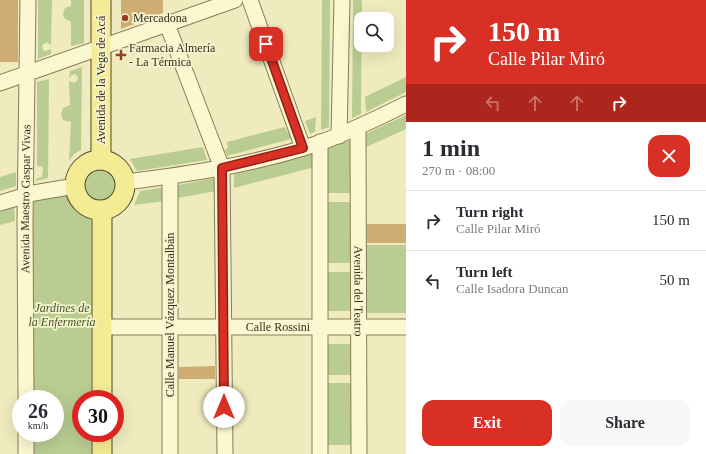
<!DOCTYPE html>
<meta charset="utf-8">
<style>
body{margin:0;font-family:"Times New Roman",serif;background:#f7f7f7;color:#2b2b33;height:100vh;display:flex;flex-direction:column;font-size:15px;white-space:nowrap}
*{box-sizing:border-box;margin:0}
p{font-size:13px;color:#7c7c81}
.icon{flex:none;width:22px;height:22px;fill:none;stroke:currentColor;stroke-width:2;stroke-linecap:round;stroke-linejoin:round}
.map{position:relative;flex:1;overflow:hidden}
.drawer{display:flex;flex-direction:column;background:#fff;width:300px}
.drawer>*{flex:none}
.top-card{background:#d93025;color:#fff;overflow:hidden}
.tools{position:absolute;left:354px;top:12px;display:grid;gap:8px}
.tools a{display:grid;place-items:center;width:40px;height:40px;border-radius:8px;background:#fff;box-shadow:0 4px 16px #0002;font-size:20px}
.speed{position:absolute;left:12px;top:390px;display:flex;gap:8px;font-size:20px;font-weight:700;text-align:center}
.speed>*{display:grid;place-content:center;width:52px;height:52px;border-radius:50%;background:#fff;box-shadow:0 4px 16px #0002;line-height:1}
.speed small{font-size:10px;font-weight:400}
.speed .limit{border:6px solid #d22;background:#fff;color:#111}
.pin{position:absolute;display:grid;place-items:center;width:34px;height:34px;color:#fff;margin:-17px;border-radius:8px;box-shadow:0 2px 6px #0006}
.me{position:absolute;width:44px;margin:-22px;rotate:0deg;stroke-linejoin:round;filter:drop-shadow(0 0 3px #0008)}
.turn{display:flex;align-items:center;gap:14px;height:84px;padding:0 16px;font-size:18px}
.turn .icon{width:52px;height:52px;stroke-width:2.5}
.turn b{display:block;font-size:28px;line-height:34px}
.lanes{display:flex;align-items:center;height:38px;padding:0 16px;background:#0003;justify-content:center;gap:20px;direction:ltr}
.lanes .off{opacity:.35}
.round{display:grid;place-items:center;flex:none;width:42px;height:42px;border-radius:12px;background:#f7f7f7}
.summary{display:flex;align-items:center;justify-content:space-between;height:68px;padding:0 16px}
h1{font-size:24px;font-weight:700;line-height:30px}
.primary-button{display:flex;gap:8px;margin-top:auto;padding:8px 16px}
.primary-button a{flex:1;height:46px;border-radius:12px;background:#d93025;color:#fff;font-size:16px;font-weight:700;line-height:46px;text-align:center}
.primary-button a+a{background:#f7f7f7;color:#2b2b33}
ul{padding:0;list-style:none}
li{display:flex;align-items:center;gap:12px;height:60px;padding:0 16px;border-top:1px solid #e1e1e2}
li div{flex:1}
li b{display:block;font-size:15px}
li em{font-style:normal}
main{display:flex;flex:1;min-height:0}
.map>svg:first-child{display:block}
.green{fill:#b9cd92}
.building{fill:#cead73}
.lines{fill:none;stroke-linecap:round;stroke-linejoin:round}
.minor-casing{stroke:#887c56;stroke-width:17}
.major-casing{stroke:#55482b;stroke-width:21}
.minor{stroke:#faf7d1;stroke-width:15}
.major{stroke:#f4ec94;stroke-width:19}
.route-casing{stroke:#8d1f18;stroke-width:10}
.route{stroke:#d93025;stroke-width:7}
.poi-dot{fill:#983e25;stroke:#f6f3ce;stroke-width:1.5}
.labels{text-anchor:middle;stroke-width:3.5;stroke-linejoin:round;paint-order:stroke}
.poi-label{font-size:12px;fill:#362f1c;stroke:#f6f3ce;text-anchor:start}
.street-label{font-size:12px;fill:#362f1c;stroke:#f6f3ce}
.park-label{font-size:12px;font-style:italic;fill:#3c5322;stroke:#f6f3ce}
</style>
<main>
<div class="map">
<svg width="406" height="454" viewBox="0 0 406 454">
<rect width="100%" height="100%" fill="#efebbe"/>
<g class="green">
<polygon points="38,0 52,0 51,45 47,42 42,45 43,50 46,51 51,49 51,54 38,59"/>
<polygon points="71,0 84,0 84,43 71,46 71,22 64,18 63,14 65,8 71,6"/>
<polygon points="322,0 330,0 329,127 321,130"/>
<polygon points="353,0 362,0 361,114 352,118"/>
<polygon points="82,67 81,150 74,154 69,161 71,122 63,120 61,114 63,108 70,105 69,81 74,83 77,81 78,77 75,74 72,75 69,78 70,71"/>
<polygon points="406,77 406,92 366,112 365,97"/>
<polygon points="49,79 48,178 36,181 37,178 42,177 43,167 37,166 37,82"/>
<polygon points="406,115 406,129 362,149 363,135"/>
<polygon points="316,117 315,132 310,134 305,121"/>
<polygon points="285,127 288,133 292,131 295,138 227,156 225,150 228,148 227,142"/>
<polygon points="354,139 354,193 325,193 325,149"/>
<polygon points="203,147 207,160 137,171 130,159"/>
<polygon points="315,152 315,167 234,188 234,174"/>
<circle cx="100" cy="185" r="19"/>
<polygon points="16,172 16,186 0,191 0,177"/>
<polygon points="215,178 216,191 173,199 173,186"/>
<polygon points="165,187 165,201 134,205 140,191"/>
<path d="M72,194C75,207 88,209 91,219V399H81V433H91V454H32V433H55V399H32L33,202L34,199Z"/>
<rect x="325" y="202" width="30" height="61"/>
<polygon points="14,207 15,221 0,225 0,212"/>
<polygon points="364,245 406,245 406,313 365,313"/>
<rect x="325" y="272" width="29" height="39"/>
<rect x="324" y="344" width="31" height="31"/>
<rect x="325" y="383" width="30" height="62"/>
</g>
<g class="building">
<rect x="0" y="0" width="18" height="62"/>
<polygon points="121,0 163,0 163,13 121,29"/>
<rect x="367" y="224" width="39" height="19"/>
<polygon points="215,366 215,379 179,379 179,367"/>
</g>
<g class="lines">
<defs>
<g id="minor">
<polyline points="250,0 303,148"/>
<polyline points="167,24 222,168 225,454"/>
<polyline points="0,83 235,0"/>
<path id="s1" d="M358,128L359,454"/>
<polyline points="339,136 342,0"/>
<polyline points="170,177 170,454"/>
<path d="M125,182C191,174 257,164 319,143C349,132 378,118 406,104"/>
<polyline points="0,203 34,193 75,186"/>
<path id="s2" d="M102,327H406"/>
<path id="s3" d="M26,399L25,220L28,0"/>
<polyline points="26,433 26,454"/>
<polyline points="320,454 320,142"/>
</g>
<g id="major">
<polyline points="101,0 101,160"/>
<circle cx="100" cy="185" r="25"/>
<polyline points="102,211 102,399"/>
<polyline points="102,433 102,454"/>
</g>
</defs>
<use href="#minor" class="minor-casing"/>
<use href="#major" class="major-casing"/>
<use href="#minor" class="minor"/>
<use href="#major" class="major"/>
</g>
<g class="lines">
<defs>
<polyline id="route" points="224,407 222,168 303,148 266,44"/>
</defs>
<use href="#route" class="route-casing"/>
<use href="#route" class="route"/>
</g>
<g class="poi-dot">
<circle cx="125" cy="18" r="4"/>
<path d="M119 49h4v4h4v4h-4v4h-4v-4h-4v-4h4z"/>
</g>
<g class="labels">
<g class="poi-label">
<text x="133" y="22">Mercadona</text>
<text x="129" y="52">Farmacia Almería<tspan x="129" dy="14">- La Térmica</tspan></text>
</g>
<g class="street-label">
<text transform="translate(101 80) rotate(-90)" y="4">Avenida de la Vega de Acá</text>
<text dy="4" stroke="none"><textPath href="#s3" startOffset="200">Avenida Maestro Gaspar Vivas</textPath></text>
<text dy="4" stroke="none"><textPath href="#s1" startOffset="163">Avenida del Teatro</textPath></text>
<text transform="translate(170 315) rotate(-90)" y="4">Calle Manuel Vázquez Montalbán</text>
<text dy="4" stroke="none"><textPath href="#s2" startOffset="176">Calle Rossini</textPath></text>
</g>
<g class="park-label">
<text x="62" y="312">Jardines de<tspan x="62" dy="14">la Enfermería</tspan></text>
</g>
</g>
</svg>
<div class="tools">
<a><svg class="icon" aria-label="search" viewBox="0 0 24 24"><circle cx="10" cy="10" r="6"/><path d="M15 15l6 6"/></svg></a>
</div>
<div class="speed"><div>26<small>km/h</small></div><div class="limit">30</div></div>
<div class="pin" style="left:266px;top:44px;background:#d93025"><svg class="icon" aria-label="arrive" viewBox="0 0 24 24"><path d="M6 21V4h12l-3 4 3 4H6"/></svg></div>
<svg class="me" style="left:224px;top:407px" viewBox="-20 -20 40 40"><circle r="19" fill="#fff"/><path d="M0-13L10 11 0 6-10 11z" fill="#d93025"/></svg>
</div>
<section class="drawer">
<div class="top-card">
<div class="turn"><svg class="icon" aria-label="right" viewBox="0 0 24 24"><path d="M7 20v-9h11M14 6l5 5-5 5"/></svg><div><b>150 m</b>Calle Pilar Miró</div></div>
<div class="lanes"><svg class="icon off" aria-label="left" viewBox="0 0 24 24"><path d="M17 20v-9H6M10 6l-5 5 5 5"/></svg><svg class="icon off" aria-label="ahead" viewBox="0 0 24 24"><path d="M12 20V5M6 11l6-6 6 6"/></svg><svg class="icon off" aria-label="ahead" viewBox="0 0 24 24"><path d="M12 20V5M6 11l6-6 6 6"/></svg><svg class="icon" aria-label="right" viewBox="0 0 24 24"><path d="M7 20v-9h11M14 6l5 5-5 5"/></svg></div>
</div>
<div class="summary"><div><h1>1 min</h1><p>270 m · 08:00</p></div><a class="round" style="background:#d93025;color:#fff"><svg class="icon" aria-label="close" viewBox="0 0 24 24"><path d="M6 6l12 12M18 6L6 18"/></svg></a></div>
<ul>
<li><svg class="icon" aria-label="right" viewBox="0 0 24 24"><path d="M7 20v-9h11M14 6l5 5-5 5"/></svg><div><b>Turn right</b><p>Calle Pilar Miró</p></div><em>150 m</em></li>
<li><svg class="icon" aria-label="left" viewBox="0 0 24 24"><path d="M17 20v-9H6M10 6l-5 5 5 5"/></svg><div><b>Turn left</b><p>Calle Isadora Duncan</p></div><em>50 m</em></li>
</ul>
<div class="primary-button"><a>Exit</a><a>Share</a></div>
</section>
</main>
